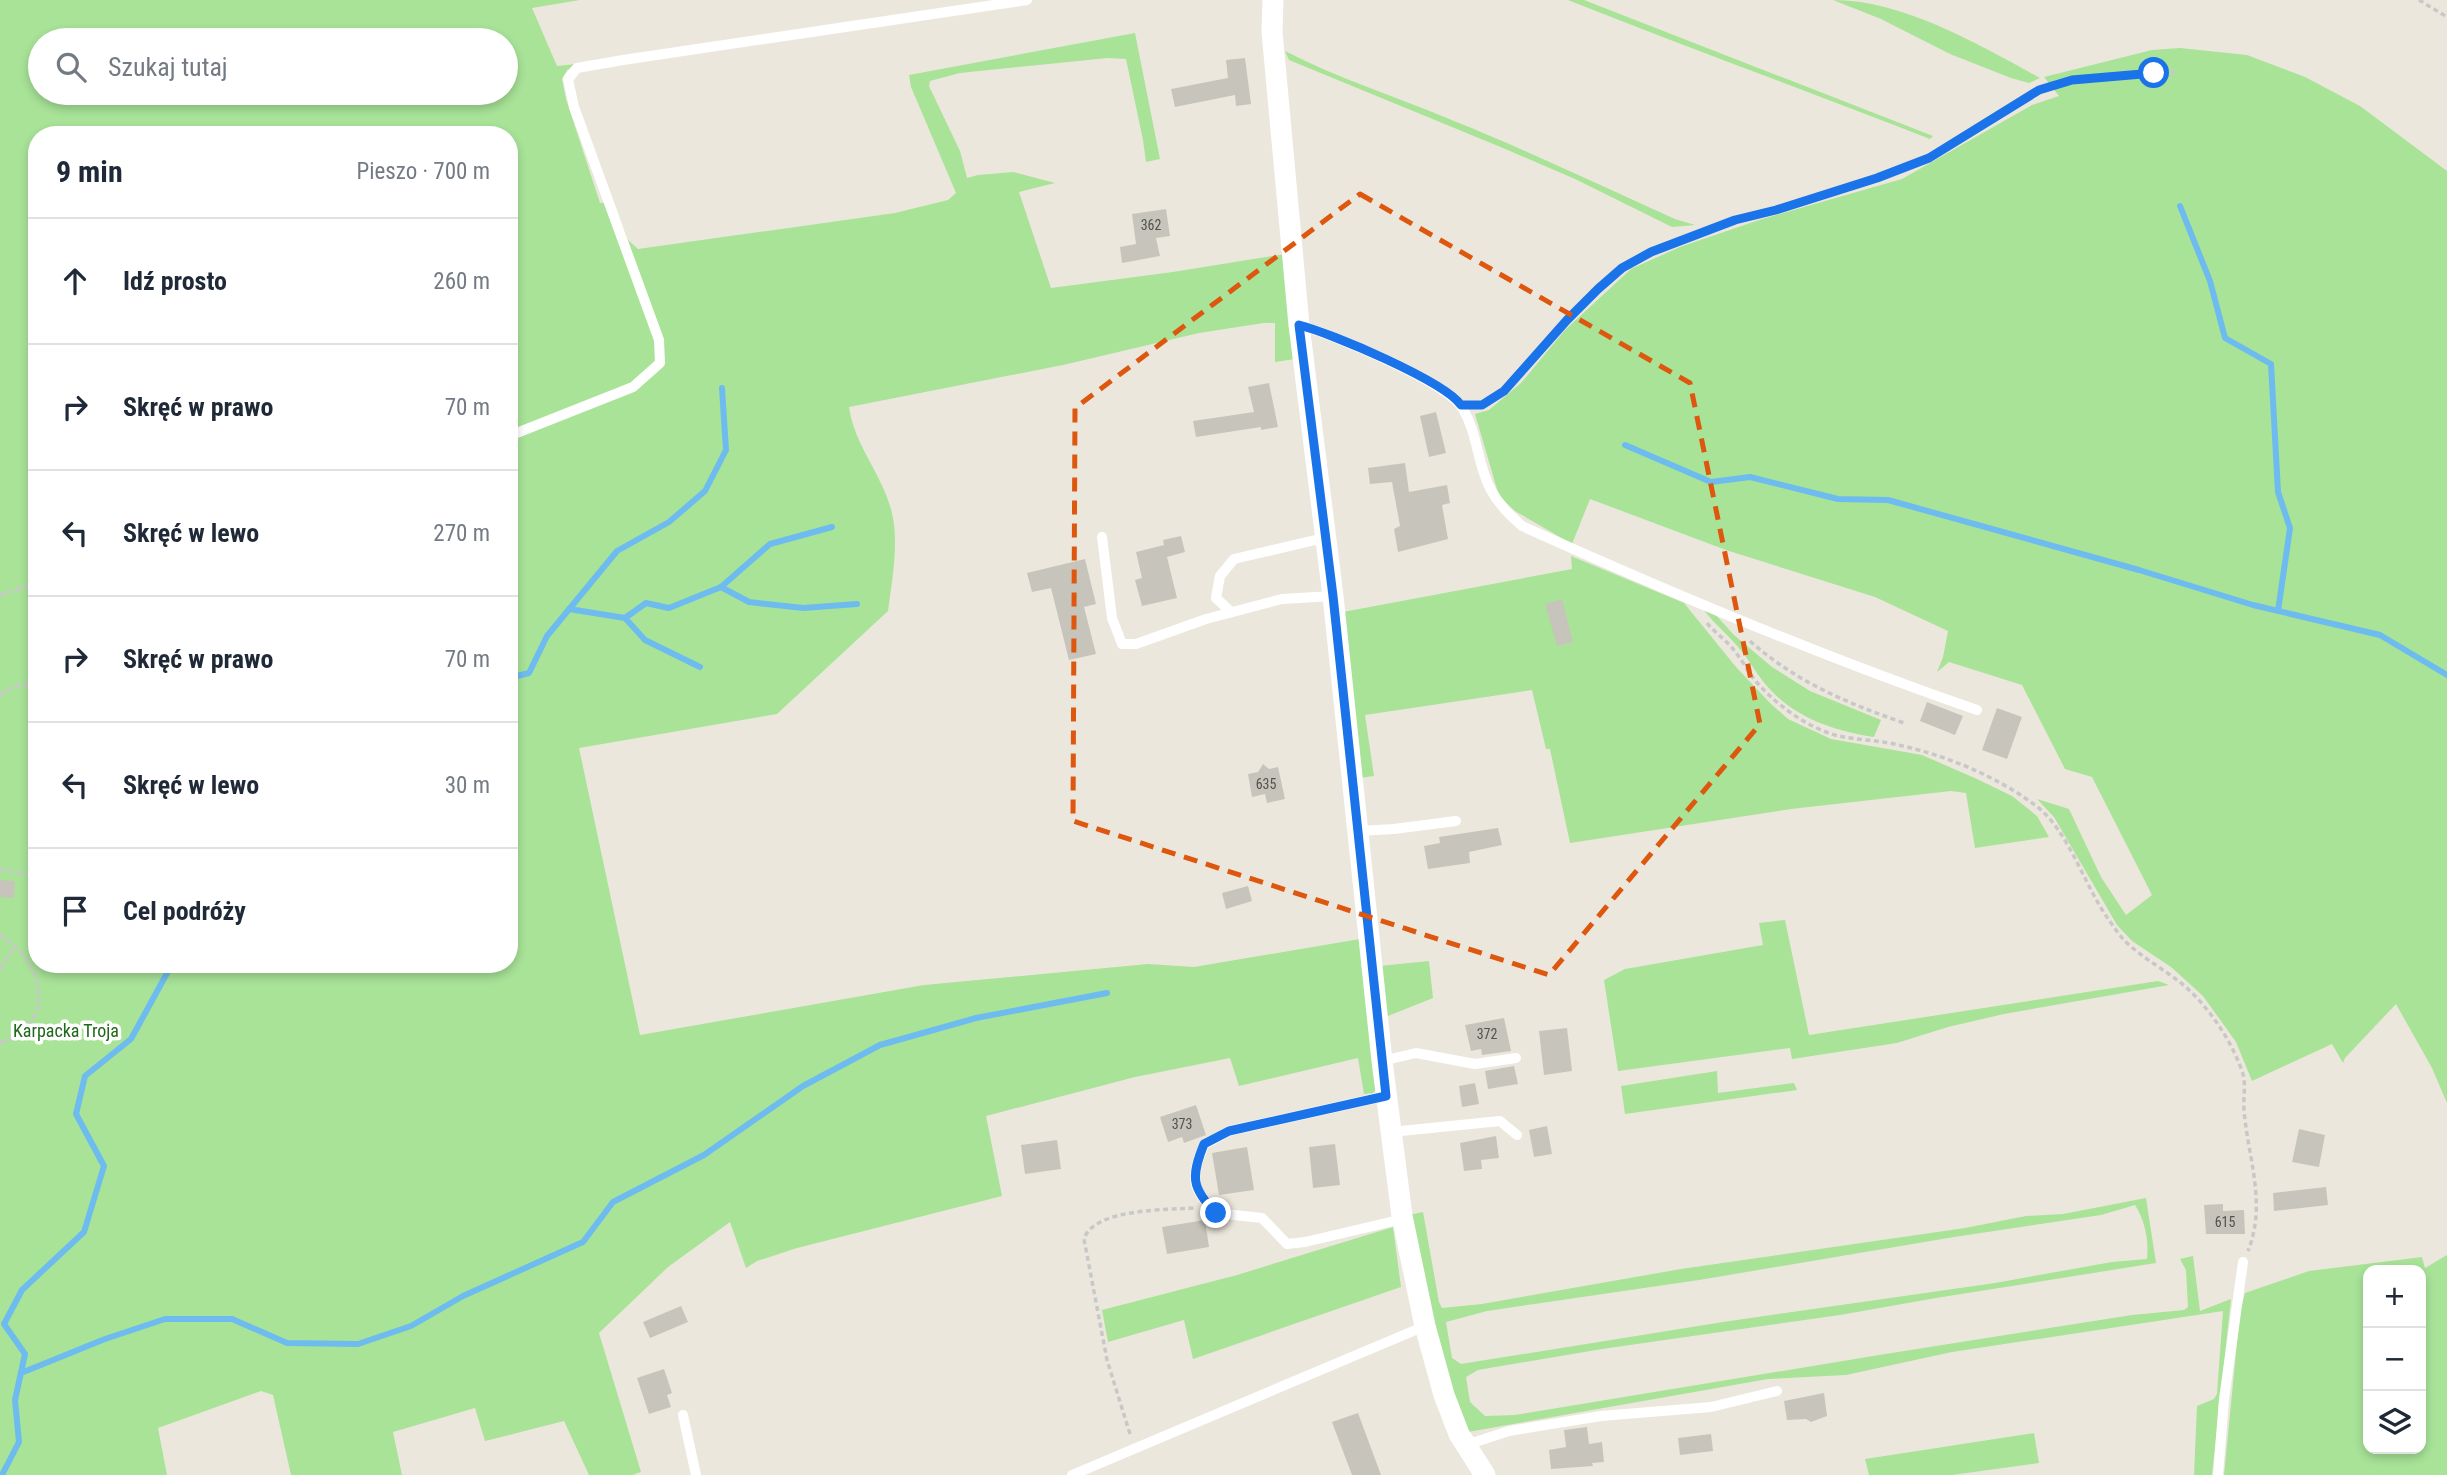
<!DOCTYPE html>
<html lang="pl">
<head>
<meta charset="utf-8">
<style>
  :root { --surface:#fff; --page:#f2f2f3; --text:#1f2937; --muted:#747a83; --line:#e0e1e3 }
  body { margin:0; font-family:"Roboto Condensed",sans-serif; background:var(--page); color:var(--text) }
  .controls { position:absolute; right:21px; bottom:21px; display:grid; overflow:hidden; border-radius:14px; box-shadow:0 4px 10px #0003 }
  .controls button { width:63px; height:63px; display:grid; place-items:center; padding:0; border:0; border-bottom:2px solid var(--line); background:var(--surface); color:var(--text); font:35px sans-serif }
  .stop { position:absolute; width:21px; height:21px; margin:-16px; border:5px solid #1a73e8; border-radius:50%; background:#fff }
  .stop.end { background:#1a73e8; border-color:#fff; box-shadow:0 2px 7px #0008 }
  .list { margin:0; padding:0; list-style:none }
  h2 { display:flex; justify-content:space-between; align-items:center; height:91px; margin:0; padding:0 28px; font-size:30px }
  h2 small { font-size:23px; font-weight:400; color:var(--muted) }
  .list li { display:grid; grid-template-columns:46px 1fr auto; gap:21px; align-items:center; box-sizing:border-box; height:126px; padding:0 28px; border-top:2px solid var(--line) }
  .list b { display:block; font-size:26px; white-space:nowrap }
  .list em { font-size:23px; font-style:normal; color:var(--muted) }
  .icon { flex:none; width:38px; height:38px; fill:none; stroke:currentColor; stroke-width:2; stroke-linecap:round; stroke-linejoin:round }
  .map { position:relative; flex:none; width:2447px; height:1475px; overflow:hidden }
  .search { position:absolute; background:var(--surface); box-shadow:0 4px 10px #0003; left:28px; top:28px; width:490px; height:77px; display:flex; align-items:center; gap:18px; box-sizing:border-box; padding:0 24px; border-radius:38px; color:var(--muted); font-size:26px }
  .panel { position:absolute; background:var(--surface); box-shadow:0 4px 10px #0003; left:28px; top:126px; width:490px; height:847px; border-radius:28px }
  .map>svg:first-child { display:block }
</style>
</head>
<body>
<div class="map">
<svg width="2447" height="1475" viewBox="0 0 2447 1475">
  <rect width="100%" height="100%" fill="#ece7dc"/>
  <g fill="#a8e398" fill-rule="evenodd">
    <path d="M 0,0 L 580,0 L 532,8 L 557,66 L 576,64 L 567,70 L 562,79 L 566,99 L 600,203 L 613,201 L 628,240 L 638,249 L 895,213 L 948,200 L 956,193 L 911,87 L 909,75 L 1135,33 L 1160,159 L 1146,162 L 1143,140 L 1126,59 L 1108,58 L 960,73 L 930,81 L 929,86 L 960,151 L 967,178 L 978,175 L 1013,172 L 1055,183 L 1019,192 L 1051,288 L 1173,272 L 1285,254 L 1295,359 L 1275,362 L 1275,323 L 1264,323 L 1199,333 L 1063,365 L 849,407 C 854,445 883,475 892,513 C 899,544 892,580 888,611 L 777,714 L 579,748 L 640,1035 L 924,985 L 1148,964 L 1194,967 L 1360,939 L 1377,1088 L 1373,1093 L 1364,1094 L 1358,1058 L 1239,1086 L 1230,1058 L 1135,1077 L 986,1116 L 1002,1196 L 797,1248 L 757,1261 L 746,1268 L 730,1222 L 668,1267 L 599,1333 L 641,1472 L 632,1475 L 589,1475 L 564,1421 L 485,1441 L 475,1408 L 393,1432 L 402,1475 L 291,1475 L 273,1395 L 261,1391 L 158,1428 L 167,1475 L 0,1475 ZM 40,40 L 506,40 L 506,93 L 40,93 ZM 37,135 L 509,135 L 509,964 L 37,964 Z"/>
    <path d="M 1568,0 L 1584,0 L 1933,136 L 1930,139 C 1810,92 1688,48 1568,0 Z"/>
    <path d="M 1833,0 C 1903,0 1980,45 2040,78 L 2029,83 L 2011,78 L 1950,54 L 1881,19 Z"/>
    <polygon points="2180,48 2247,55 2305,77 2360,106 2447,171 2447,1103 2432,1068 2396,1004 2345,1058 2343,1063 2332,1044 2252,1081 2236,1042 2203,996 2171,967 2132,941 2117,925 2054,817 2037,799 2069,809 2101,877 2126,915 2152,895 2092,777 2065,769 2022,685 1949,662 1937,672 1943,657 1948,631 1875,597 1726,550 1590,499 1572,544 1515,511 1499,496 1475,414 1489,410 1521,383 1565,330 1631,269 1680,247 1759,220 1902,179 2032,105 2059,96 2044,77 2152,50"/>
    <path d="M 1285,51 C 1339,79 1398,97 1454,121 C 1529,151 1601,186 1675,219 L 1695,225 L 1672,227 L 1575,179 L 1503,148 L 1289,60 Z"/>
    <polygon points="1571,556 1684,603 1736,667 1770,703 1788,719 1831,739 1922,755 1977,779 2012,796 2037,816 2049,837 1975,848 1966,793 1951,791 1791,809 1570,843 1550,749 1546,749 1532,690 1365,715 1374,776 1359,778 1343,612 1572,569"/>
    <path d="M 1703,609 L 1714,613 L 1734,635 L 1772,667 L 1810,691 L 1881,720 L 1874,737 C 1830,730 1790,716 1762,680 C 1755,671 1750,662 1743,653 C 1731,637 1715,625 1703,609 Z"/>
    <polygon points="1785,920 1809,1035 2158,981 2169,985 2004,1014 1948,1027 1897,1043 1792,1059 1790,1048 1618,1071 1604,980 1625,969 1763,945 1759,923"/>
    <polygon points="1429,961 1433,998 1383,1018 1379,966"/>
    <polygon points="1717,1071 1718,1093 1794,1083 1797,1090 1625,1114 1621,1086"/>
    <path d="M 2146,1198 L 2156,1263 L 1936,1298 L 1840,1315 L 1602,1349 L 1478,1370 L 1466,1377 L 1470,1402 L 1485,1416 L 1515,1415 L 1879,1355 L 2132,1315 L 2184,1310 L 2188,1307 L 2186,1270 L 2180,1259 L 2193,1256 L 2200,1311 L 2231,1299 L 2212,1475 L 2194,1475 L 2197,1406 L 2214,1399 L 2217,1394 L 2223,1311 L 1952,1352 L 1846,1375 L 1768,1379 L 1468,1432 L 1434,1347 L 1409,1215 L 1423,1212 L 1439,1302 L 1442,1308 L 1482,1304 L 1681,1269 L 1965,1228 L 2026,1216 L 2063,1214 ZM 2135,1205 C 2145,1221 2149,1240 2147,1259 L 2112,1262 L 1995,1283 L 1723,1322 L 1461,1364 L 1452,1358 L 1446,1322 L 1487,1311 L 1699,1280 L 1954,1237 L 2101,1215 Z"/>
    <polygon points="1393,1227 1401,1287 1193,1359 1184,1320 1108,1342 1102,1310 1237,1275"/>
    <path d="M 2447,1255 L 2447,1475 L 2224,1475 L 2240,1312 L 2245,1293 L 2309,1271 L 2422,1257 L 2425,1268 ZM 2368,1270 L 2421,1270 L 2421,1449 L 2368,1449 Z"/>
    <polygon points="2034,1433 2039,1463 1952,1475 1869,1475 1865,1459"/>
  </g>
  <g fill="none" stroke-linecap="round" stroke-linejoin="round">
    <g stroke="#6ebcef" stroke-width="6">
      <polyline points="2180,206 2210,281 2225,338 2271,364 2278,492 2290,528 2278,611"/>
      <polyline points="1625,445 1711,482 1750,477 1838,499 1888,500 2139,570 2253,605 2380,635 2447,675"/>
      <polyline points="721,587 749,602 803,608 857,604"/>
      <polyline points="569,609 625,618 646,603 669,608 721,587 770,544 832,527"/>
      <polyline points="625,618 645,640 700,667"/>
      <polyline points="509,678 529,673 547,636 617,551 669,522 705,491 726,450 722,388"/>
      <polyline points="21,1373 105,1339 165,1319 232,1319 287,1343 358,1344 411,1326 463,1296 583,1242 613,1202 704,1155 803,1086 880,1045 976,1018 1107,993"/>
      <polyline points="2,1475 19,1442 15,1400 25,1354 4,1324 22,1290 84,1232 104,1166 76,1114 85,1076 131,1039 172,964"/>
    </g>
  </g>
  <g fill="#c7c5bb">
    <polygon points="1245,58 1251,104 1236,106 1235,95 1175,107 1171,89 1228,78 1226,60"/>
    <polygon points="1166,209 1170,236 1156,238 1160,256 1122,263 1120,247 1136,244 1132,214"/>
    <polygon points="1269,383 1278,427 1261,430 1261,427 1196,437 1193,421 1254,412 1248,387"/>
    <polygon points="1436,412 1446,453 1429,457 1420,416"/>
    <polygon points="1405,463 1409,492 1447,485 1450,503 1442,505 1448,539 1398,552 1394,529 1400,526 1392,482 1370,484 1368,468"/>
    <polygon points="1181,536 1185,552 1167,557 1177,598 1142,606 1135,580 1142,578 1136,552 1164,545 1163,540"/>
    <polygon points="1085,559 1096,604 1084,607 1096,654 1069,660 1051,588 1032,592 1027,573"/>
    <polygon points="1562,599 1573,642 1557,646 1545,604"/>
    <polygon points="1927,702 1963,716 1955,735 1920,721"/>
    <polygon points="1997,708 2022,717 2007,759 1982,750"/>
    <polygon points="1263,764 1269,769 1278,767 1285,799 1267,803 1265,794 1252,797 1248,774 1258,772"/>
    <polygon points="1498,828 1502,845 1469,852 1470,863 1428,869 1424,846 1440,843 1439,837"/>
    <polygon points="0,880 15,881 14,898 0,897"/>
    <polygon points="1248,886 1252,901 1226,909 1222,893"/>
    <polygon points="1504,1018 1511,1051 1482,1055 1481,1049 1471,1051 1465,1025"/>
    <polygon points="1567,1028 1572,1071 1544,1075 1539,1031"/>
    <polygon points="1514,1066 1518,1084 1488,1089 1485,1071"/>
    <polygon points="1475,1083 1479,1104 1462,1107 1459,1086"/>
    <polygon points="1196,1105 1206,1135 1184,1143 1182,1137 1168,1142 1160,1117"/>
    <polygon points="1547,1126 1552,1154 1534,1157 1529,1130"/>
    <polygon points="2299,1129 2325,1135 2319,1167 2292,1162"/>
    <polygon points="1496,1136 1499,1158 1481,1160 1482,1169 1464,1171 1460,1143"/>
    <polygon points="1057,1140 1061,1169 1025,1174 1021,1145"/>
    <polygon points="1335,1144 1340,1185 1313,1188 1309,1147"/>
    <polygon points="1247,1147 1254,1190 1219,1195 1212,1153"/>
    <polygon points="2326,1187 2328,1205 2274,1211 2273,1193"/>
    <polygon points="2223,1204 2223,1211 2244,1210 2245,1234 2206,1234 2204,1205"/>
    <polygon points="1205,1220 1209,1247 1167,1254 1162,1227"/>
    <polygon points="681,1306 688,1322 650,1338 643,1322"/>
    <polygon points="664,1369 672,1393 667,1395 671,1407 649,1414 637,1378"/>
    <polygon points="1824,1393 1827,1416 1811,1422 1806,1419 1787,1420 1784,1401"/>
    <polygon points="1358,1413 1381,1475 1352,1475 1332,1422"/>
    <polygon points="1587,1427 1589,1444 1602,1442 1604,1462 1592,1463 1593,1466 1551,1469 1549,1450 1566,1447 1564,1430"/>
    <polygon points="1711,1434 1713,1451 1680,1455 1678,1438"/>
  </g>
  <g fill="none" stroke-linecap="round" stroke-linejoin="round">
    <g stroke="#c8c8c8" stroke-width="3.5" stroke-dasharray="5 3.5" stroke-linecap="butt">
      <polyline points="2419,0 2447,17"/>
      <polyline points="1477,405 1482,405 1504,391 1567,320 1598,289 1622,268 1651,252 1735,220 1776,210 1877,178 1929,158 2039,90 2072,80 2179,72"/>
      <polyline points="0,595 37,583"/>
      <path d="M 1707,623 C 1715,633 1725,639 1733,649 C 1741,658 1747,670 1754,679 C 1773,702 1800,722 1826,732 C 1846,740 1868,739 1889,743 C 1940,753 1993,774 2035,805 C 2069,830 2084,886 2109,920 C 2114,927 2119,935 2125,941 C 2146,962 2175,974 2196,997 C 2215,1017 2231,1042 2241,1068 C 2247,1082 2243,1095 2244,1110 C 2248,1159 2267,1203 2248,1251"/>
      <path d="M 1750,641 C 1796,682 1847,703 1904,723"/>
      <polyline points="0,695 11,688 37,682"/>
      <polyline points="0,869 37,877"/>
      <path d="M 0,935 C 9,942 18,948 25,957 C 48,988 43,1034 0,1042"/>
      <polyline points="0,969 15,946"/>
      <path d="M 1130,1434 L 1107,1360 L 1084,1239 C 1094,1208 1167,1210 1194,1208"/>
    </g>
    <g stroke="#fff" stroke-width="10">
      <path d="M 1299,325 C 1332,334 1447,382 1463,409 C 1478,434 1477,465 1491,490 C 1499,505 1510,515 1522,526 C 1671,593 1822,657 1977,710"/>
      <polyline points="509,436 633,387 660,363 659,340 574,107 568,79 577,68 623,60 1027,0"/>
      <polyline points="1102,537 1112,618 1122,644 1136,644 1206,619 1282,599 1333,596"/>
      <polyline points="1231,612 1216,598 1220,576 1234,559 1324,538"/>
      <polyline points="1357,831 1394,829 1456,821"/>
      <polyline points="1382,1061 1416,1053 1475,1064 1516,1058"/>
      <path d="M 1386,1096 L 1229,1131 L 1204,1145 C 1191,1176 1190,1188 1216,1213 L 1262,1218 L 1287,1244 L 1305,1242 L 1403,1219"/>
      <polyline points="1391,1132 1500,1121 1517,1135"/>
      <polyline points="683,1415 696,1475"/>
      <polyline points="1466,1445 1509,1431 1601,1416 1711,1407 1777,1391"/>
      <polyline points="1072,1475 1425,1326"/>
      <polyline points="2218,1475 2224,1399 2243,1262"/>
    </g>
    <polyline stroke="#fff" stroke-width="21" points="1273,0 1272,32 1299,325 1333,596 1382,1061 1402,1216 1425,1326 1444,1395 1459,1434 1485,1475"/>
  </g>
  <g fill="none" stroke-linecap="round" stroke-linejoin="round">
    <path stroke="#1a73e8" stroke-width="9" d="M 1216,1213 C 1191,1188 1191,1176 1204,1144 L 1229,1131 L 1386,1096 L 1333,596 L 1299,325 C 1331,333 1444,381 1461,405 L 1482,405 L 1504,391 L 1567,320 L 1598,289 L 1622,268 L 1651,252 L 1735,220 L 1776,210 L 1877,178 L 1929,158 L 2039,90 L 2072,80 L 2154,73"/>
  </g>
  <path fill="none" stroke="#de570e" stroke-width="5" stroke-dasharray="14 9" stroke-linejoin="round" d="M 1360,194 L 1690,383 L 1760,724 L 1549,975 L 1073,821 L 1075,408 Z"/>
  <g text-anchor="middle" stroke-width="7" stroke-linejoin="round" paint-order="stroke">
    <g font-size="14" fill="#51514e">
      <text x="1151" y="230">362</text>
      <text x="1266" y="789">635</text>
      <text x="1487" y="1039">372</text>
      <text x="1182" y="1129">373</text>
      <text x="2225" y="1227">615</text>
    </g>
    <g font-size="18" fill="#20681a" stroke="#fff">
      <text x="66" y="1037">Karpacka Troja</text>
    </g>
  </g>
</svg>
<div class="controls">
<button>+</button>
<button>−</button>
<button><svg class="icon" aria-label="layers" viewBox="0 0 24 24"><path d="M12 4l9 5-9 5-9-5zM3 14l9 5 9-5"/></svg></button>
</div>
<div class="stop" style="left:2154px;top:73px"></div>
<div class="stop end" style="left:1216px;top:1213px"></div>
<div class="search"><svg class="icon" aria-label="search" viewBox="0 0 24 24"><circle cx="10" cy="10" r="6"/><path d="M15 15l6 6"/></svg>Szukaj tutaj</div>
<section class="panel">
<h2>9 min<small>Pieszo · 700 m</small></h2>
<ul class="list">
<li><svg class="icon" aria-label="ahead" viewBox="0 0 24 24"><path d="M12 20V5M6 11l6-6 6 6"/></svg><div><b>Idź prosto</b></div><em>260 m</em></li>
<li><svg class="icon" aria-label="right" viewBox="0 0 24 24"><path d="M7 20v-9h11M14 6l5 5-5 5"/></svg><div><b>Skręć w prawo</b></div><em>70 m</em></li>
<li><svg class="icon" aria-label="left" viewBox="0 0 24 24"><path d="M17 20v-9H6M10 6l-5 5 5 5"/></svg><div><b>Skręć w lewo</b></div><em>270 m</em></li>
<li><svg class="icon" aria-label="right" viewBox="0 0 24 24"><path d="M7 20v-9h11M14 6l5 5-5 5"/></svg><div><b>Skręć w prawo</b></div><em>70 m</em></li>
<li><svg class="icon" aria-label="left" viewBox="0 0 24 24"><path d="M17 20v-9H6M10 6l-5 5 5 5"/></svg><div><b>Skręć w lewo</b></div><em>30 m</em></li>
<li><svg class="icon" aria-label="arrive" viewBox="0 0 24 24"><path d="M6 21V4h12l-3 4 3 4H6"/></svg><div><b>Cel podróży</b></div></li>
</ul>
</section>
</div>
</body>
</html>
